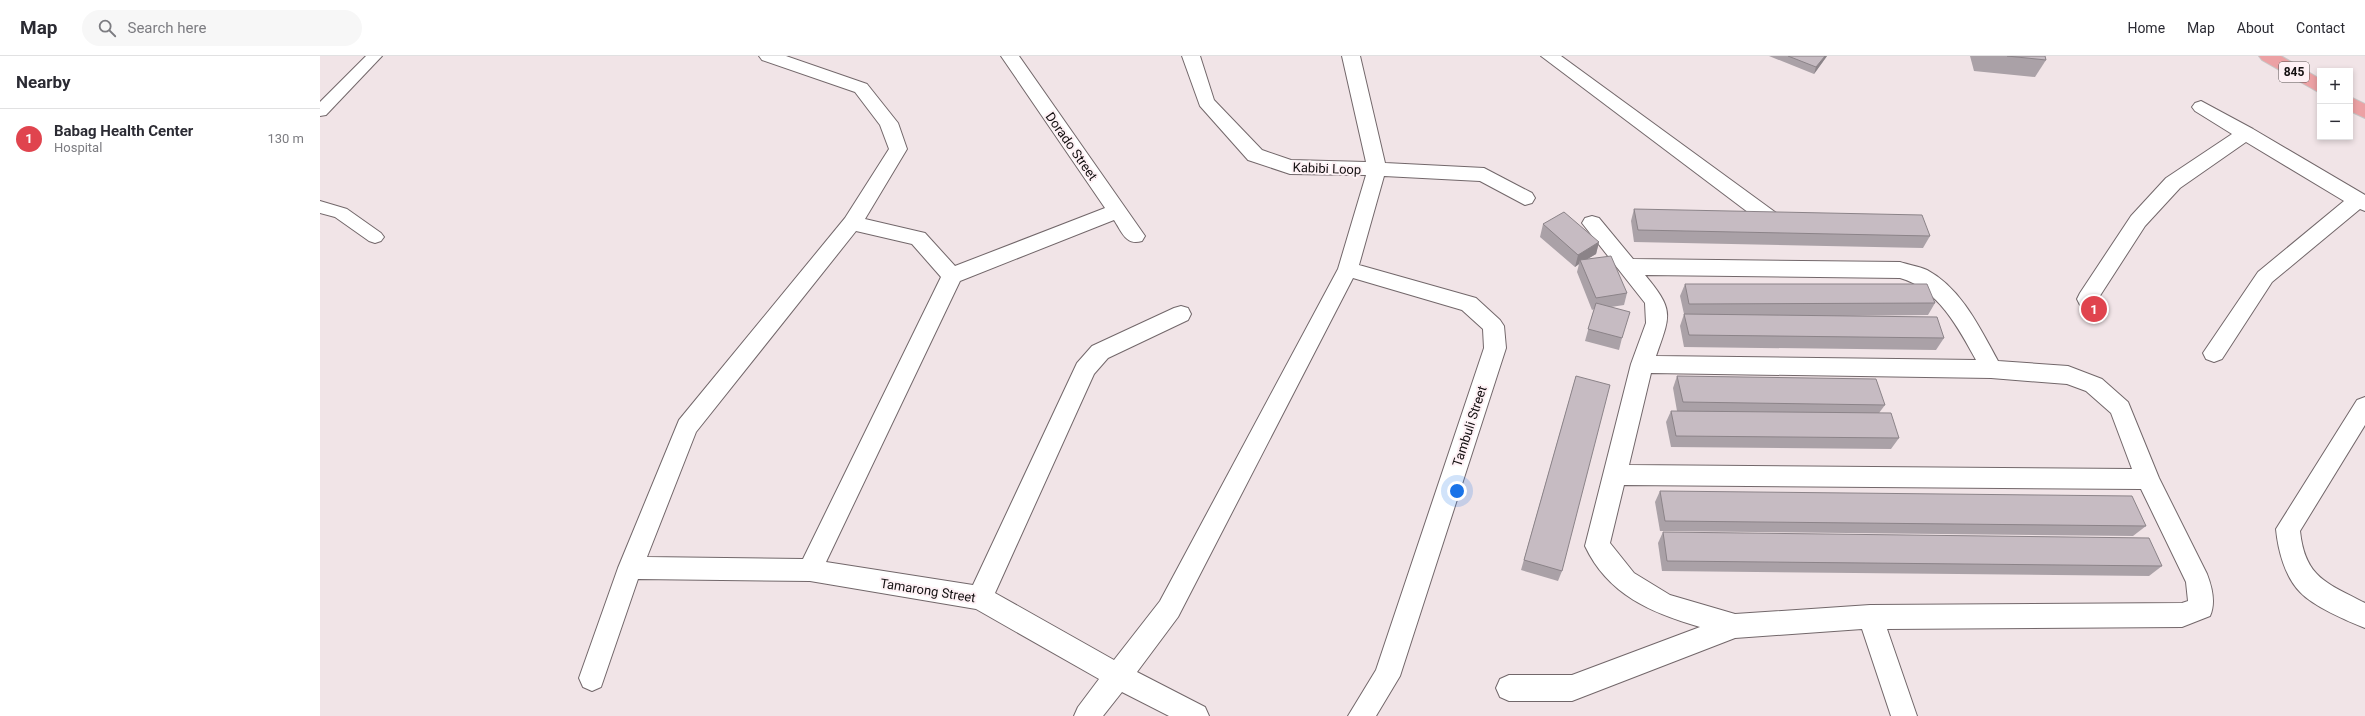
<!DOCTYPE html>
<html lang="en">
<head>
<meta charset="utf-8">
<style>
  :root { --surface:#fff; --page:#f7f7f7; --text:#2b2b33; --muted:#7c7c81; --line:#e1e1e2; --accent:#267be6 }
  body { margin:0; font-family:Roboto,sans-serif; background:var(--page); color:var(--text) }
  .controls { position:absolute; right:12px; top:12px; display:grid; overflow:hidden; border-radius:0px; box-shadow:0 2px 6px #0003 }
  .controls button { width:36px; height:36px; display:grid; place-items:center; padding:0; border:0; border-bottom:1px solid var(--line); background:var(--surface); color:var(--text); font:20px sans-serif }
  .you { position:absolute; left:1137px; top:435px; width:14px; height:14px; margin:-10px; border:3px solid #fff; border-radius:50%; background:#1a73e8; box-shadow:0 0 0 6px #1a73e833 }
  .badge { display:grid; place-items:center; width:26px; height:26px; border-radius:50%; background:var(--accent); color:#fff; font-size:13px; font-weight:700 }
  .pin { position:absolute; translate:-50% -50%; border:2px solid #fff; box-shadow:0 1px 4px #0006 }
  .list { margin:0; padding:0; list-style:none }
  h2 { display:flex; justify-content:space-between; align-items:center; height:52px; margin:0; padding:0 16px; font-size:17px }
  h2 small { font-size:13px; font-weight:400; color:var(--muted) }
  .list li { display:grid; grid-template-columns:26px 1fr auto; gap:12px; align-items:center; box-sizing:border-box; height:60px; padding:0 16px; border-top:1px solid var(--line) }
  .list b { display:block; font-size:15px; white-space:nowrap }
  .list p { margin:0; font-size:13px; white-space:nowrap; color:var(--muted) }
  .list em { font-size:13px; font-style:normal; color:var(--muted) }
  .icon { flex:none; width:22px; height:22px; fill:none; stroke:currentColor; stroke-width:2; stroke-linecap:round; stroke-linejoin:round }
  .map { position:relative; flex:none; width:2045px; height:660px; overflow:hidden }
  header { display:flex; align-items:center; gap:24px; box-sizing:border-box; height:56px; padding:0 20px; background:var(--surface); border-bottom:1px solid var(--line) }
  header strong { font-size:19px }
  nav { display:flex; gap:22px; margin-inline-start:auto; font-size:14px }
  .search { width:280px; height:36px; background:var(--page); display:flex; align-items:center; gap:10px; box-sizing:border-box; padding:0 14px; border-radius:22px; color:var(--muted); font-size:15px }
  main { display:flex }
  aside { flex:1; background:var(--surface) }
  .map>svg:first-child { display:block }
</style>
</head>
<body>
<header>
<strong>Map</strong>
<div class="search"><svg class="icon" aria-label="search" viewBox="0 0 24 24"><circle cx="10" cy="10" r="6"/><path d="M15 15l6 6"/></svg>Search here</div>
<nav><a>Home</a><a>Map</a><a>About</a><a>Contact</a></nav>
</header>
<main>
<aside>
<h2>Nearby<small></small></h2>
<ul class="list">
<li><span class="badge" style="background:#e0444e">1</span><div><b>Babag Health Center</b><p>Hospital</p></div><em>130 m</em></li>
</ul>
</aside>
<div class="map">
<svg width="2045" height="660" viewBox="0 0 2045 660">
  <rect width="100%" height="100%" fill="#f1e4e7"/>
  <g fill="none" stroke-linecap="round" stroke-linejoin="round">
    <defs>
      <g id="lane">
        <polygon points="46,0 62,0 6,59 0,60 0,46"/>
        <polygon points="0,145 27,153 61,177 64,181 61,185 55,187 49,185 15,161 0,157"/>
      </g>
      <g id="street">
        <path d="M 439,0 L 466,0 L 547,28 L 578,67 L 587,93 L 545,163 L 605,177 L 635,210 L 785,152 L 681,0 L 699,0 L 825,180 L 822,185 C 806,190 802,176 794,164 L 640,225 L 506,506 L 653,529 L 757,307 L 772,290 L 854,252 L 861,250 L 868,252 L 871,258 L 868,264 L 788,302 L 774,318 L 675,537 L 794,604 L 840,545 L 1018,213 L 1046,119 L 970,118 L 928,104 L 880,50 L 862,0 L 880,0 L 894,44 L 942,94 L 971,104 L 1046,106 L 1022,0 L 1040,0 L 1065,107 L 1164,112 L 1212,137 L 1215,142 L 1212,147 L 1205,149 L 1160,125 L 1064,120 L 1039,209 L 1156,242 L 1180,264 L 1184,270 L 1186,292 L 1080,620 L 1056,660 L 1028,660 L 1056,614 L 1164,292 L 1163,273 L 1142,254 L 1033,222 L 858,561 L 817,616 L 885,651 L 889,660 L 849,660 L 802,636 L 783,660 L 754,660 L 758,651 L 779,623 L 656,553 L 490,525 L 318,523 L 281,631 L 272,635 L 263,631 L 259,622 L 298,512 L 359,364 L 525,162 L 569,93 L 560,69 L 535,36 L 442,4 ZM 536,175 L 592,188 L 621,221 L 483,503 L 327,501 L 376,376 Z"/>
        <polygon points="1221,0 1241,0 1459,159 1462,164 1459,169 1452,171 1445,169"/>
        <polygon points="1881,45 1933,73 2045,139 2045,155 2040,153 1952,226 1902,303 1894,306 1886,303 1883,297 1938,216 2024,145 1926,86 1860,132 1825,170 1774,249 1767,251 1760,249 1757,243 1760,237 1811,160 1846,122 1912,78 1875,55 1872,51 1875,47"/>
        <path d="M 1272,160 L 1279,162 L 1313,203 L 1580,206 C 1589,209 1598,210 1607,214 C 1641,232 1660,272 1678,305 L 1748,310 L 1782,323 L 1808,346 L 1839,422 L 1887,518 C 1892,531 1896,547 1890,560 L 1862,571 L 1567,573 L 1597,660 L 1571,660 L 1542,573 L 1415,582 L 1252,645 L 1189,645 L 1180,641 L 1176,632 L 1180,623 L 1189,619 L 1252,619 L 1380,571 C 1332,557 1288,539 1265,490 L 1311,308 L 1326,267 L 1325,247 L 1262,167 L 1265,162 ZM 1325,219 L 1580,222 C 1618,233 1638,271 1656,304 L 1336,300 C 1351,258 1354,254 1325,219 ZM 1331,317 L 1671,322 L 1747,328 L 1766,335 L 1791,357 L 1812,413 L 1309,409 ZM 1304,429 L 1821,433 L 1866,526 L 1868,545 L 1862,547 L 1550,549 L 1415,558 L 1350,539 L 1314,517 L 1290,487 Z"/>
        <path d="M 2045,341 L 2045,369 L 1980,475 C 1985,522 2007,527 2045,547 L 2045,572 C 2027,565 1993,550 1980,536 C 1965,521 1958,494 1956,473 L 2037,344 Z"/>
      </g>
      <g id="primary">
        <polygon points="1939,0 1961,0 2000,23 2000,37 1942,4"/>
        <polygon points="2030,41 2045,48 2045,62 2030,55"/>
      </g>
    </defs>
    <use href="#lane" stroke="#72676a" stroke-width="2"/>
    <use href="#street" stroke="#72676a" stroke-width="2"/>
    <use href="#primary" stroke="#c7c6c6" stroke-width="2"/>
    <use href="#lane" fill="#fff" fill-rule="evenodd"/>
    <use href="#street" fill="#fff" fill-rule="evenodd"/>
    <use href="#primary" fill="#eca1a4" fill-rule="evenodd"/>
  </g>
  <g fill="#aaa1a7">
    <polygon points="1449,0 1507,0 1494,18"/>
    <polygon points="1650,0 1725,0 1726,4 1715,21 1654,15"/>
    <polygon points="1314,153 1610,180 1603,192 1314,186 1311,165"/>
    <polygon points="1223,168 1279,186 1276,198 1267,203 1307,237 1304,249 1291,251 1302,282 1299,294 1265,285 1274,253 1272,254 1257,216 1259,208 1255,211 1220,181"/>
    <polygon points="1365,228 1615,247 1608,259 1520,260 1624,282 1616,294 1364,291 1360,270 1364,258 1360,240"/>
    <polygon points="1256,320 1242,515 1238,525 1201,514"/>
    <polygon points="1357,320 1565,349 1559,357 1579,382 1571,393 1351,391 1346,366 1351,355 1357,355 1353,332"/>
    <polygon points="1340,435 1826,470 1813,480 1340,475 1335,446"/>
    <polygon points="1343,476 1842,510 1829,520 1342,515 1338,487"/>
  </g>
  <g fill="#8b8388">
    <polygon points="1505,0 1507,0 1494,18 1496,11"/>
    <polygon points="1279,186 1276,198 1261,207 1260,204 1259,208 1255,211 1258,199"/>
  </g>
  <g fill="#c6bbc2" stroke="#8b8388">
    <polygon points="1468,0 1505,0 1496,11"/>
    <polygon points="1687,0 1725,0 1726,4"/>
    <polygon points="1314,153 1602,159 1610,180 1318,174"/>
    <polygon points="1244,156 1279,186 1258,199 1223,168"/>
    <polygon points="1291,200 1307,237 1276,242 1260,204"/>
    <polygon points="1365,228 1607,228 1615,247 1369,248"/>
    <polygon points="1276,247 1310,256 1302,282 1268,273"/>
    <polygon points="1364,258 1617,261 1624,282 1369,279"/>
    <polygon points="1256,320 1290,329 1242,515 1204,504"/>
    <polygon points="1357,320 1556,323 1565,349 1363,346"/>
    <polygon points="1351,355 1571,357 1579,382 1356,380"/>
    <polygon points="1340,435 1812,440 1826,470 1345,465"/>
    <polygon points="1343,476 1829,482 1842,510 1347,505"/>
  </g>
  <g text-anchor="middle" stroke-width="4" stroke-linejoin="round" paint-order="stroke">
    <rect fill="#fef1f5" stroke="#5a5455" stroke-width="1" x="1959" y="6" width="30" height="20" rx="3"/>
    <g font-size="12" font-weight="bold" fill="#141011">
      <text x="1974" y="20">845</text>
    </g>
    <g font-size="13" fill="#141011" stroke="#fef1f5">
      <text transform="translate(752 90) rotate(55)" y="5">Dorado Street</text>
      <text transform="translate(1007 112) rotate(2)" y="5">Kabibi Loop</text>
      <text transform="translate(1149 370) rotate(-72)" y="5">Tambuli Street</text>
      <text transform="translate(608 534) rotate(9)" y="5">Tamarong Street</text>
    </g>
  </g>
</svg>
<div class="controls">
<button>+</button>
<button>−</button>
</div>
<div class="you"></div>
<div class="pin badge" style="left:1774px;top:253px;background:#e0444e">1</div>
</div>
</main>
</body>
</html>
